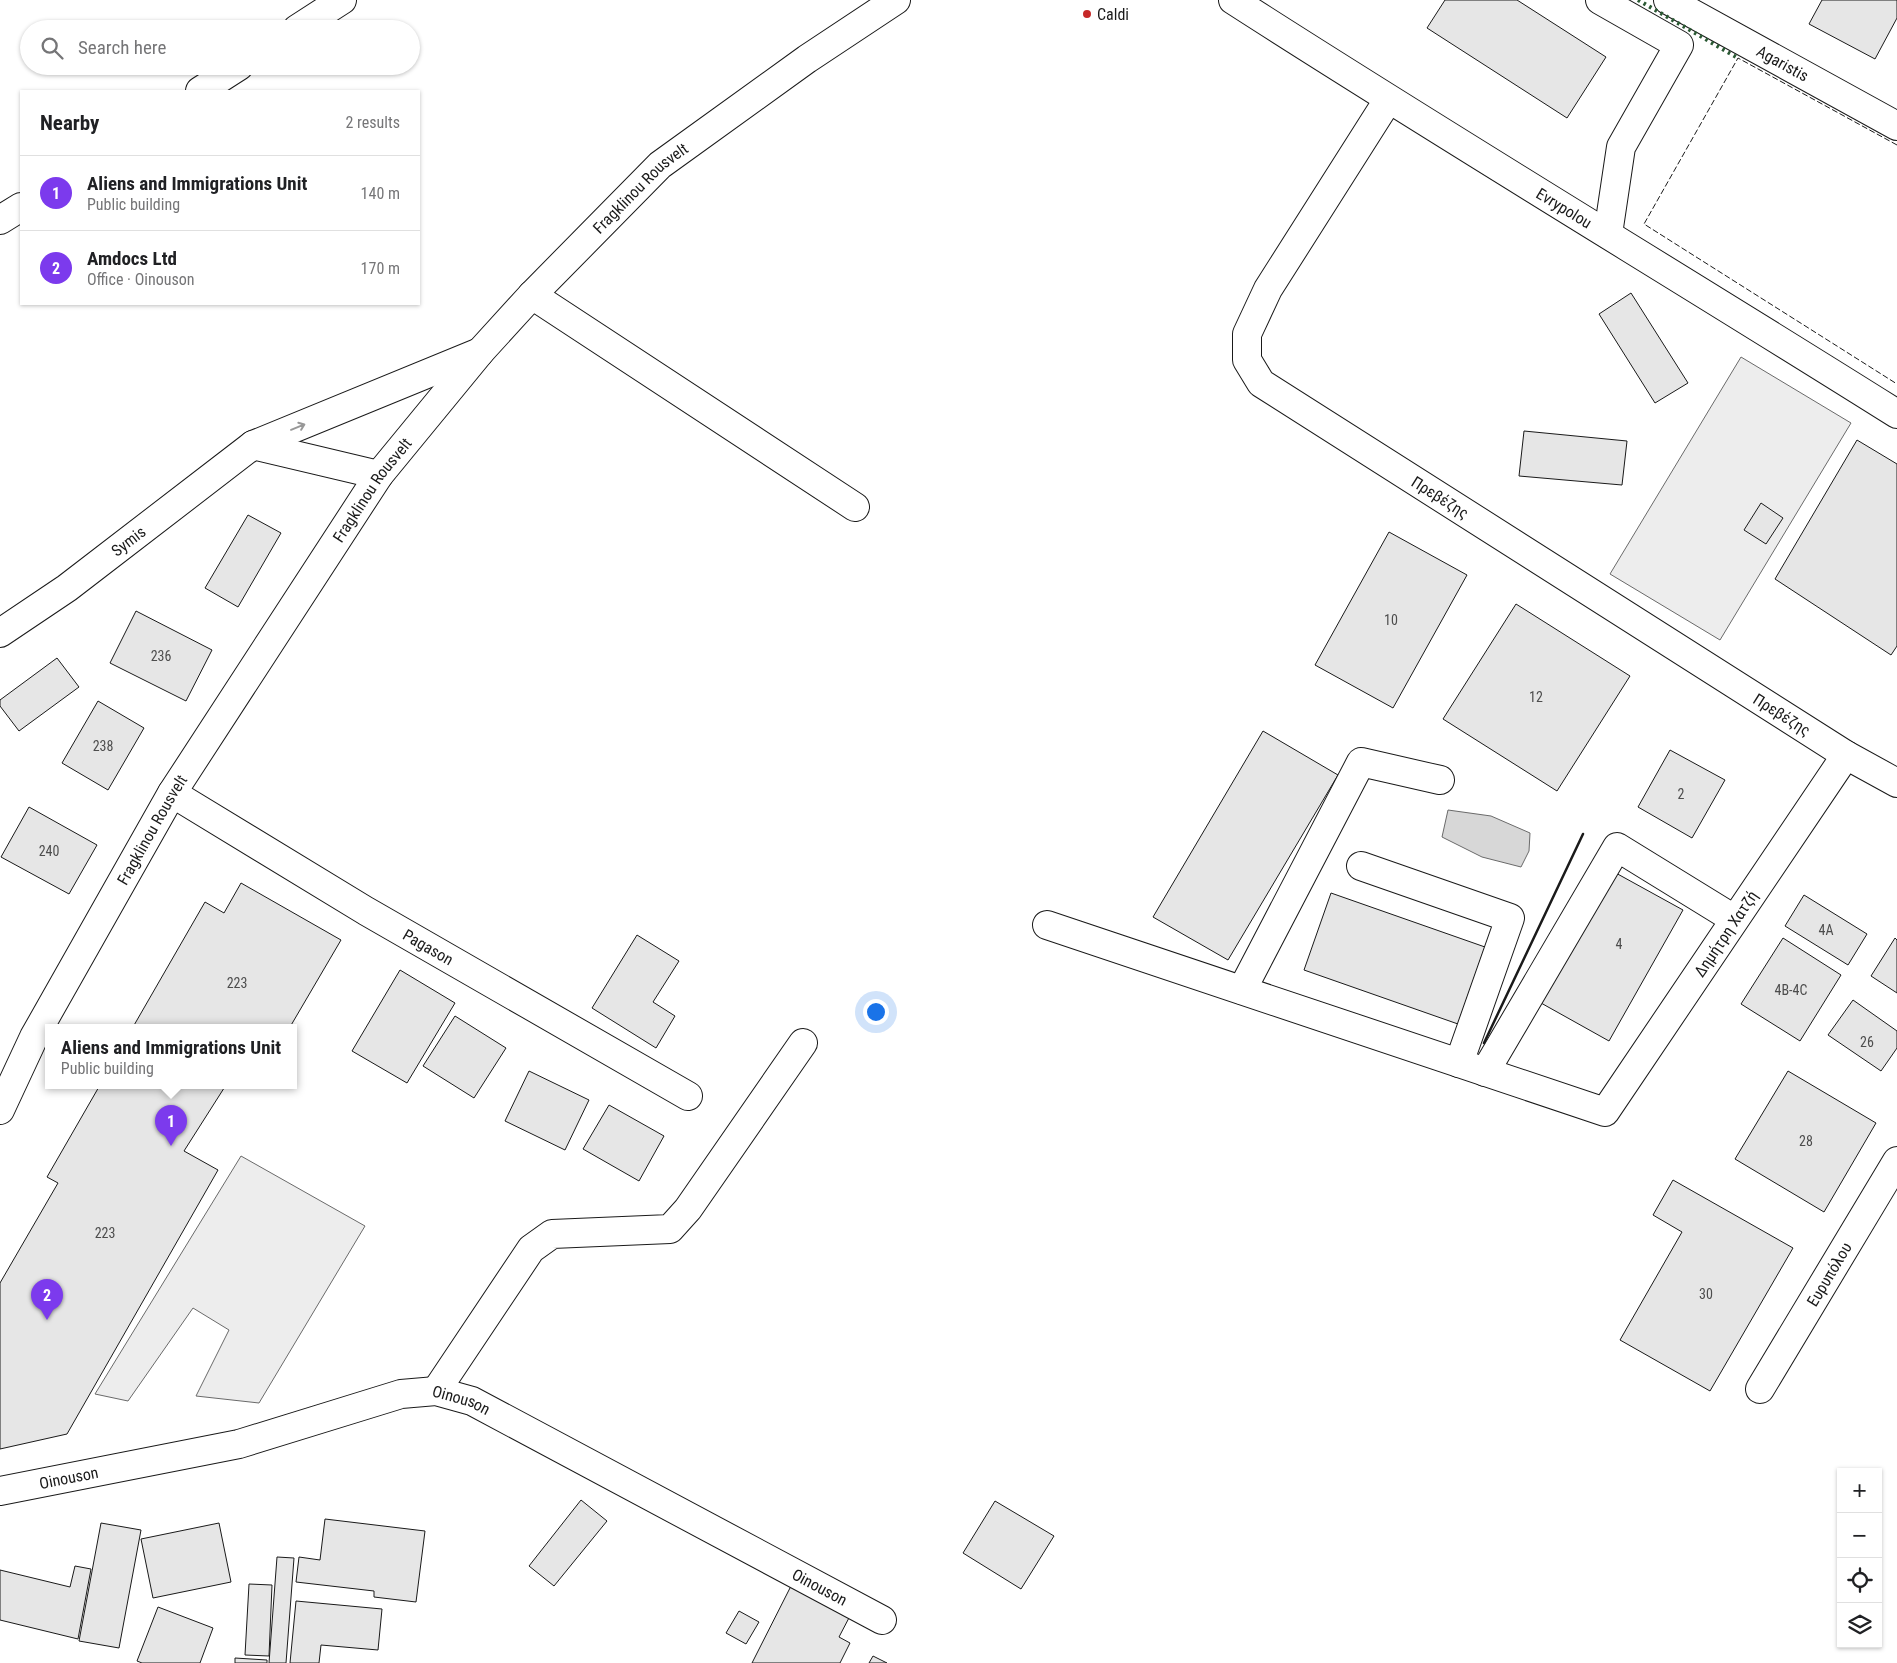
<!DOCTYPE html>
<html lang="en">
<head>
<meta charset="utf-8">
<style>
  :root { --surface:#fff; --page:#f2f2f2; --text:#202124; --muted:#757577; --line:#e0e0e0; --accent:#7c3aed }
  body { margin:0; font-family:"Roboto Condensed",sans-serif; background:var(--page); color:var(--text) }
  .controls { position:absolute; right:15px; bottom:15px; display:grid; overflow:hidden; border-radius:0px; box-shadow:0 1px 4px #0004 }
  .controls button { width:45px; height:45px; display:grid; place-items:center; padding:0; border:0; border-bottom:1px solid var(--line); background:var(--surface); color:var(--text); font:25px sans-serif }
  .you { position:absolute; left:875px; top:1011px; width:18px; height:18px; margin:-12px; border:4px solid #fff; border-radius:50%; background:#1a73e8; box-shadow:0 0 0 8px #1a73e833 }
  .badge { display:grid; place-items:center; width:32px; height:32px; border-radius:50%; background:var(--accent); color:#fff; font-size:16px; font-weight:700 }
  .pin { position:absolute; translate:-50% -41px; filter:drop-shadow(0 1px 2px #0008) }
  .pin::after { content:''; position:absolute; top:26px; width:18px; height:15px; background:inherit; clip-path:polygon(0 0,100% 0,50% 100%) }
  .popup { position:absolute; left:45px; top:1024px; width:252px; height:65px; box-sizing:border-box; display:grid; place-content:center; border-radius:0px; background:var(--surface); filter:drop-shadow(0 1px 4px #0005); font-size:16px; white-space:nowrap; color:var(--muted) }
  .popup b { font-size:19px; color:var(--text) }
  .popup::after { content:''; position:absolute; left:50%; top:100%; margin-left:-10px; border:10px solid transparent; border-top-color:var(--surface) }
  .list { margin:0; padding:0; list-style:none }
  h2 { display:flex; justify-content:space-between; align-items:center; height:65px; margin:0; padding:0 20px; font-size:21px }
  h2 small { font-size:16px; font-weight:400; color:var(--muted) }
  .list li { display:grid; grid-template-columns:32px 1fr auto; gap:15px; align-items:center; box-sizing:border-box; height:75px; padding:0 20px; border-top:1px solid var(--line) }
  .list b { display:block; font-size:19px; white-space:nowrap }
  .list p { margin:0; font-size:16px; white-space:nowrap; color:var(--muted) }
  .list em { font-size:16px; font-style:normal; color:var(--muted) }
  .icon { flex:none; width:28px; height:28px; fill:none; stroke:currentColor; stroke-width:2; stroke-linecap:round; stroke-linejoin:round }
  .map { position:relative; flex:none; width:1897px; height:1663px; overflow:hidden }
  .search { position:absolute; background:var(--surface); box-shadow:0 1px 4px #0004; left:20px; top:20px; width:400px; height:55px; display:flex; align-items:center; gap:12px; box-sizing:border-box; padding:0 18px; border-radius:28px; color:var(--muted); font-size:19px }
  .panel { position:absolute; background:var(--surface); box-shadow:0 1px 4px #0004; left:20px; top:90px; width:400px; height:215px; border-radius:0px }
  .map>svg:first-child { display:block }
</style>
</head>
<body>
<div class="map">
<svg width="1897" height="1663" viewBox="0 0 1897 1663">
  <rect width="100%" height="100%" fill="#fff"/>
  <g fill="#ededed" stroke="#6a6a6a">
    <polygon points="1741,357 1851,423 1720,640 1610,574"/>
    <polygon points="241,1156 365,1226 259,1403 196,1396 229,1330 193,1308 128,1401 95,1394"/>
  </g>
  <polygon fill="#d7d7d7" stroke="#6a6a6a" points="1448,810 1491,816 1530,833 1529,851 1521,867 1482,857 1442,837"/>
  <g fill="#e6e6e6" stroke="#1a1a1a">
    <polygon points="1445,0 1517,0 1606,57 1567,118 1427,28"/>
    <polygon points="1822,0 1897,0 1897,18 1875,59 1809,24"/>
    <polygon points="1631,293 1688,383 1655,403 1599,314"/>
    <polygon points="1524,431 1627,441 1622,485 1519,476"/>
    <polygon points="1857,440 1897,464 1897,646 1891,655 1775,579"/>
    <polygon points="1761,503 1783,518 1766,544 1744,530"/>
    <polygon points="248,515 281,533 238,607 205,588"/>
    <polygon points="1389,532 1467,575 1393,708 1315,665"/>
    <polygon points="1516,604 1630,676 1557,791 1443,719"/>
    <polygon points="136,611 212,650 186,701 110,663"/>
    <polygon points="57,658 79,687 19,731 0,706 0,700"/>
    <polygon points="98,701 144,728 108,790 62,763"/>
    <polygon points="1263,731 1338,775 1228,960 1153,917"/>
    <polygon points="1670,750 1725,780 1692,838 1638,807"/>
    <polygon points="29,807 97,845 69,894 1,857"/>
    <polygon points="1614,872 1683,910 1609,1041 1541,1003"/>
    <polygon points="241,883 341,940 290,1027 263,1026 262,1027 133,1027 205,902 224,913"/>
    <polygon points="1331,893 1485,947 1458,1024 1304,970"/>
    <polygon points="1804,895 1867,934 1848,965 1785,926"/>
    <polygon points="637,935 679,961 653,1002 675,1016 656,1048 592,1008"/>
    <polygon points="1783,938 1841,975 1800,1041 1741,1004"/>
    <polygon points="1895,938 1897,940 1897,993 1871,976"/>
    <polygon points="400,970 455,1003 407,1083 352,1051"/>
    <polygon points="1853,1000 1897,1031 1897,1048 1881,1071 1828,1035"/>
    <polygon points="455,1016 506,1048 474,1098 423,1066"/>
    <polygon points="529,1071 589,1100 565,1150 505,1121"/>
    <polygon points="1788,1071 1876,1123 1824,1212 1735,1159"/>
    <polygon points="100,1085 226,1085 184,1151 218,1170 67,1434 0,1449 0,1283 58,1183 47,1177"/>
    <polygon points="609,1105 664,1136 639,1181 583,1149"/>
    <polygon points="1673,1180 1793,1248 1710,1391 1620,1340 1682,1232 1653,1215"/>
    <polygon points="581,1500 607,1521 554,1586 529,1566"/>
    <polygon points="995,1501 1054,1536 1021,1589 963,1553"/>
    <polygon points="325,1519 425,1531 416,1602 374,1597 374,1591 296,1582 299,1557 320,1560"/>
    <polygon points="101,1523 141,1530 119,1648 79,1641"/>
    <polygon points="219,1523 231,1582 153,1598 141,1539"/>
    <polygon points="277,1557 294,1558 286,1663 269,1663"/>
    <polygon points="75,1566 91,1569 78,1639 0,1620 0,1570 70,1587"/>
    <polygon points="249,1584 272,1585 269,1656 245,1655"/>
    <polygon points="792,1584 851,1614 839,1637 850,1643 840,1663 752,1663"/>
    <polygon points="296,1601 382,1609 378,1650 321,1645 319,1663 290,1663"/>
    <polygon points="158,1607 213,1628 200,1663 142,1663 137,1661"/>
    <polygon points="739,1611 759,1622 746,1644 726,1633"/>
    <polygon points="873,1656 887,1663 869,1663"/>
    <polygon points="235,1658 267,1660 267,1663 235,1663"/>
  </g>
  <g fill="none" stroke-linecap="round" stroke-linejoin="round">
    <defs>
      <g id="minor">
        <path id="s1" d="M 1233,0 C 1452,141 1676,275 1897,414"/>
        <polyline points="1600,0 1679,45 1621,147 1608,234"/>
        <path id="s2" d="M 1668,0 L 1897,126"/>
        <polyline points="297,29 342,0"/>
        <polyline points="200,91 239,66"/>
        <path id="s3" d="M 1388,100 L 1268,289 L 1247,334 L 1247,360 L 1261,383 L 1846,755 L 1897,783"/>
        <polyline points="0,220 21,207"/>
        <polyline points="532,295 855,507"/>
        <polyline points="253,445 379,475"/>
        <path id="s4" d="M 0,633 L 67,588 L 253,445 L 480,352"/>
        <path id="s5" d="M 172,793 L 366,911 L 688,1096"/>
        <polyline points="1361,866 1510,918 1459,1063"/>
        <path id="s6" d="M 1047,925 L 1605,1112 L 1846,755"/>
        <polyline points="1242,990 1361,762 1440,780"/>
        <polyline points="1485,1072 1617,847 1734,919"/>
        <path id="s7" d="M 1760,1389 L 1897,1161"/>
        <polyline points="436,1391 531,1249 552,1234 670,1229 688,1209 803,1043"/>
        <path id="s8" d="M 0,1491 L 239,1444 L 401,1394 L 436,1391 L 472,1401 L 882,1620"/>
      </g>
      <g id="major">
        <path id="s9" d="M 0,1110 L 34,1037 L 172,793 L 379,475 L 480,352 L 532,295 L 660,165 L 807,59 L 896,0"/>
      </g>
    </defs>
    <use href="#minor" stroke="#1a1a1a" stroke-width="30"/>
    <use href="#major" stroke="#1a1a1a" stroke-width="30"/>
    <use href="#minor" stroke="#fff" stroke-width="28"/>
    <use href="#major" stroke="#fff" stroke-width="28"/>
    <polyline stroke="#2b5a34" stroke-width="4" stroke-dasharray="2.5 4" stroke-linecap="butt" points="1638,0 1738,58"/>
    <polyline stroke="#1a1a1a" stroke-width="1" stroke-dasharray="6 2.5" stroke-linecap="butt" points="1897,145 1738,58 1644,224 1897,384"/>
    <polyline stroke="#1a1a1a" stroke-width="2.5" points="1484,1043 1583,834"/>
  </g>
  <defs><path id="oneway-shaft" d="M-6 0H5M1.5-3L5.5 0L1.5 3" fill="none" stroke-width="1.6" stroke-linecap="round" stroke-linejoin="round" transform="scale(1.25)"/></defs>
  <use stroke="#989898" href="#oneway-shaft" transform="translate(298 427) rotate(-22)"/>
  <circle fill="#c62828" stroke="#fff" stroke-width="2" cx="1087" cy="14" r="5"/>
  <g text-anchor="middle" stroke-width="4" stroke-linejoin="round" paint-order="stroke">
    <g font-size="14" fill="#4d4d4d">
      <text x="1391" y="625">10</text>
      <text x="161" y="661">236</text>
      <text x="1536" y="702">12</text>
      <text x="103" y="751">238</text>
      <text x="1681" y="799">2</text>
      <text x="49" y="856">240</text>
      <text x="1826" y="935">4A</text>
      <text x="1619" y="949">4</text>
      <text x="237" y="988">223</text>
      <text x="1791" y="995">4B-4C</text>
      <text x="1867" y="1047">26</text>
      <text x="1806" y="1146">28</text>
      <text x="105" y="1238">223</text>
      <text x="1706" y="1299">30</text>
    </g>
    <g font-size="16" fill="#1a1a1a" stroke="#fff" text-anchor="start">
      <text x="1097" y="20">Caldi</text>
    </g>
    <g font-size="16" fill="#1a1a1a" stroke="#fff">
      <text dy="6" stroke="none"><textPath href="#s2" startOffset="131">Agaristis</textPath></text>
      <text dy="6" stroke="none"><textPath href="#s9" startOffset="1129">Fragklinou Rousvelt</textPath></text>
      <text dy="6" stroke="none"><textPath href="#s1" startOffset="391">Evrypolou</textPath></text>
      <text dy="6" stroke="none"><textPath href="#s9" startOffset="724">Fragklinou Rousvelt</textPath></text>
      <text dy="6" stroke="none"><textPath href="#s3" startOffset="539">Πρεβέζης</textPath></text>
      <text dy="6" stroke="none"><textPath href="#s4" startOffset="158">Symis</textPath></text>
      <text dy="6" stroke="none"><textPath href="#s3" startOffset="944">Πρεβέζης</textPath></text>
      <text dy="6" stroke="none"><textPath href="#s9" startOffset="319">Fragklinou Rousvelt</textPath></text>
      <text dy="6" stroke="none"><textPath href="#s6" startOffset="804">Δημήτρη Χατζή</textPath></text>
      <text dy="6" stroke="none"><textPath href="#s5" startOffset="299">Pagason</textPath></text>
      <text dy="6" stroke="none"><textPath href="#s7" startOffset="134">Ευρυπόλου</textPath></text>
      <text dy="6" stroke="none"><textPath href="#s8" startOffset="475">Oinouson</textPath></text>
      <text dy="6" stroke="none"><textPath href="#s8" startOffset="70">Oinouson</textPath></text>
      <text dy="6" stroke="none"><textPath href="#s8" startOffset="880">Oinouson</textPath></text>
    </g>
  </g>
</svg>
<div class="controls">
<button>+</button>
<button>−</button>
<button><svg class="icon" aria-label="locate" viewBox="0 0 24 24"><circle cx="12" cy="12" r="6"/><path d="M12 2v4M12 18v4M2 12h4M18 12h4"/></svg></button>
<button><svg class="icon" aria-label="layers" viewBox="0 0 24 24"><path d="M12 4l9 5-9 5-9-5zM3 14l9 5 9-5"/></svg></button>
</div>
<div class="you"></div>
<div class="pin badge" style="left:171px;top:1146px">1</div>
<div class="popup"><b>Aliens and Immigrations Unit</b>Public building</div>
<div class="pin badge" style="left:47px;top:1320px">2</div>
<div class="search"><svg class="icon" aria-label="search" viewBox="0 0 24 24"><circle cx="10" cy="10" r="6"/><path d="M15 15l6 6"/></svg>Search here</div>
<section class="panel">
<h2>Nearby<small>2 results</small></h2>
<ul class="list">
<li><span class="badge">1</span><div><b>Aliens and Immigrations Unit</b><p>Public building</p></div><em>140 m</em></li>
<li><span class="badge">2</span><div><b>Amdocs Ltd</b><p>Office · Oinouson</p></div><em>170 m</em></li>
</ul>
</section>
</div>
</body>
</html>
